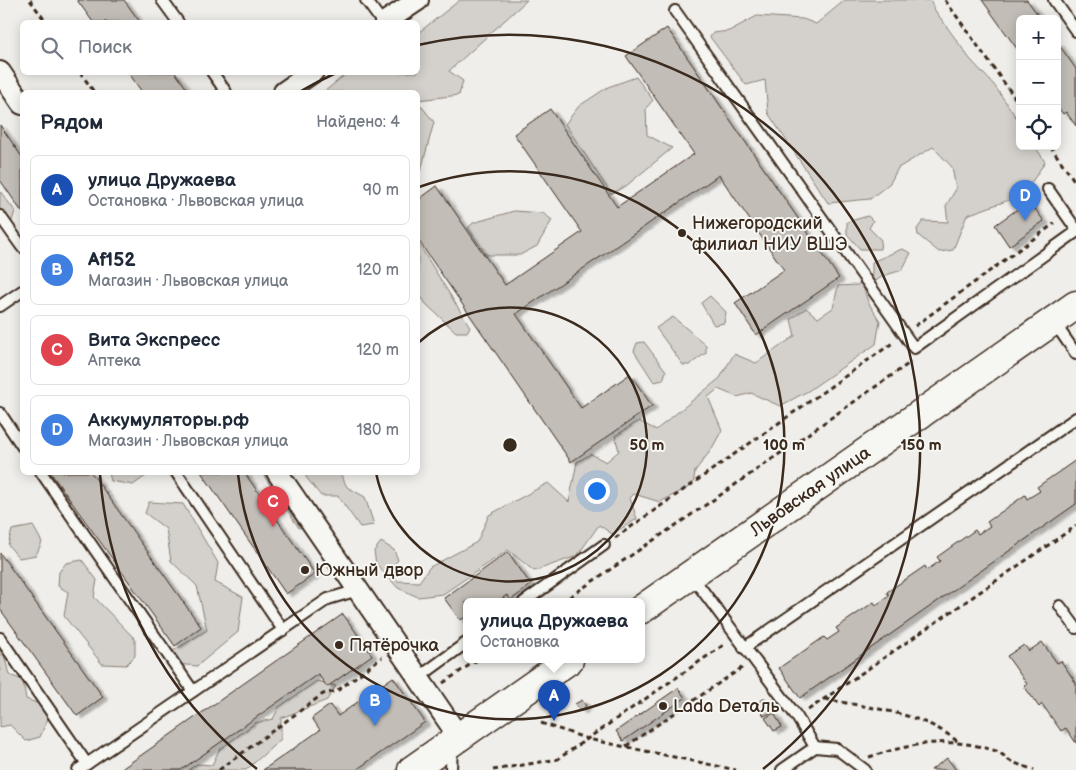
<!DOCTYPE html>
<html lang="ru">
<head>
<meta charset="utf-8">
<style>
  :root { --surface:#fff; --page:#f2f2f3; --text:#1f2937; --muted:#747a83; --line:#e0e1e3; --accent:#b45309 }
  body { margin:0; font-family:"Balsamiq Sans",sans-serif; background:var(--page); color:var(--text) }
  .controls { position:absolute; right:15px; top:15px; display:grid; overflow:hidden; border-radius:8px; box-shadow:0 2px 12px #0003 }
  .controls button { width:45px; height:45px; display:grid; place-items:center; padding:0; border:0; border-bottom:1px solid var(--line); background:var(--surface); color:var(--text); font:25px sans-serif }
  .you { position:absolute; left:596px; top:490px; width:18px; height:18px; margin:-12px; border:4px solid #fff; border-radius:50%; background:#1a73e8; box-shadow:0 0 0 8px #1a73e833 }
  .badge { display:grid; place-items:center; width:32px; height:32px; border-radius:50%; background:var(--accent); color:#fff; font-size:16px; font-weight:700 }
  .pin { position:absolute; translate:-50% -41px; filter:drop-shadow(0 1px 2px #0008) }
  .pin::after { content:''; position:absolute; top:26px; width:18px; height:15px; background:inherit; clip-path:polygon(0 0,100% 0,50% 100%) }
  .popup { position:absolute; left:463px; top:598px; width:182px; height:65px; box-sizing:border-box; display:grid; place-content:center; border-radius:8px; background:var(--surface); filter:drop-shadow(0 1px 4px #0005); font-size:16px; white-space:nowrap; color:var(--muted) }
  .popup b { font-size:19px; color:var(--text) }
  .popup::after { content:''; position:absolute; left:50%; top:100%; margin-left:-10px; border:10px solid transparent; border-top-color:var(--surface) }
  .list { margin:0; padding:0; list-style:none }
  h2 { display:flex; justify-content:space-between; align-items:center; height:65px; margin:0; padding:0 20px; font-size:21px }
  h2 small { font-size:16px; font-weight:400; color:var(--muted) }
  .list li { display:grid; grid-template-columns:32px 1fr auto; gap:15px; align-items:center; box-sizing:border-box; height:70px; margin:0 10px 10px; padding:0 10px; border:1px solid var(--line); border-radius:8px }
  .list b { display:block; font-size:19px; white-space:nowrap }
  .list p { margin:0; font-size:16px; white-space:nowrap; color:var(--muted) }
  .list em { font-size:16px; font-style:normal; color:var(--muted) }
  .icon { flex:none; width:28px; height:28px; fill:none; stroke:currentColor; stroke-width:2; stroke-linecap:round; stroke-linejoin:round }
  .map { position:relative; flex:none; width:1076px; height:770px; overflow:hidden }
  .search { position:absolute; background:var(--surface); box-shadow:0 2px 12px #0003; left:20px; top:20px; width:400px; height:55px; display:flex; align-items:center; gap:12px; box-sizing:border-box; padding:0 18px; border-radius:8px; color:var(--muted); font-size:19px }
  .panel { position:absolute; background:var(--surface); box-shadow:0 2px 12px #0003; left:20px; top:90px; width:400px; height:385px; border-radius:8px }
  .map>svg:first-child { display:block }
</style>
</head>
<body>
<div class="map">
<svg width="1076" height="770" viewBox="0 0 1076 770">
  <defs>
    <filter id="shadow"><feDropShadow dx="5.5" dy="3" stdDeviation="1" flood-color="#0004"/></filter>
  </defs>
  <rect width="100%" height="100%" fill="#efeeea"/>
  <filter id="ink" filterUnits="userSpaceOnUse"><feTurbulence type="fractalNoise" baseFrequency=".02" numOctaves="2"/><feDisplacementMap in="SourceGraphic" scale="10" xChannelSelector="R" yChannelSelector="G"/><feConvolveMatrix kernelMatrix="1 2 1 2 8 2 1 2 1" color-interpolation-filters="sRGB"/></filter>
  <g filter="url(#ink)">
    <g fill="#d4d1cc" stroke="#887e75">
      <polygon points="460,0 527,0 449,71 463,81 459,95 418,100 418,92 324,92 347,73 418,72 418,33"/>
      <polygon points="845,0 930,0 934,9 970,59 994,85 1020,123 1020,146 1035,146 1045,162 1023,195 967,215 953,250 939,252 918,235 917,229 923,221 948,222 946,206 956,189 952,167 933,147 898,168 890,183 870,199 828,203 768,113 765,80 746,85 710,37 713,33 729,31 757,16 803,19 816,24"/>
      <polygon points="636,77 653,100 646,108 647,135 672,148 626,186 611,194 565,124 579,106 608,87"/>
      <polygon points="418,102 434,122 421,170 418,172"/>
      <polygon points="0,191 15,211 11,224 0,225"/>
      <polygon points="514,211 543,213 552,220 537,246 520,255 486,255 468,228 473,223"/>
      <polygon points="868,216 873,221 869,228 881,240 880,249 860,249 847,234 847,222"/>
      <polygon points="418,243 470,327 467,332 456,332 426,304 418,292"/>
      <polygon points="902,249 911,253 902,270 883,276 864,289 868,302 880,321 876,344 808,391 780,406 751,393 737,397 718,389 708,397 722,430 711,450 695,471 693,485 660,502 634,494 630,498 637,519 612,534 599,525 577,556 534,571 508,550 443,594 418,597 398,588 376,564 374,551 381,542 394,550 398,560 391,568 397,581 419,582 430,567 477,542 489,515 548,483 569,502 577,462 591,454 606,462 619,451 615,436 639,421 656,430 720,378 734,354 756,363 795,336 791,319 806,308 818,318 833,308 838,286 857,285 872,277 872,262"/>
      <polygon points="710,296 726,312 724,323 714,325 701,303"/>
      <polygon points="673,317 706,345 706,353 689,365 683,365 656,328"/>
      <polygon points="644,342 666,371 663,380 654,382 634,351 637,343"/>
      <polygon points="109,473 109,472 150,473 133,485 111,481"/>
      <polygon points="262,473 284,473 308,527 299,528"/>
      <polygon points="306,473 340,473 347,487 365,497 374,525 360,527 338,496 321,496 306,477"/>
      <polygon points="149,502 183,504 218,563 215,582 243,597 238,632 197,666 176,664 173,651 207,630 197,586 171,561 166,529 145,513"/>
      <polygon points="33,526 42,542 36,555 19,558 8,545 12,530"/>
      <polygon points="82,560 97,580 94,597 135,639 135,656 126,665 102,664 64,616 68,592 58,586 59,572 66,563"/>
      <polygon points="0,650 3,650 9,675 23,680 26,699 39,704 48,718 40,737 26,741 10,725 0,727"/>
      <polygon points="317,681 336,686 327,700 281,718 281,739 246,770 188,770 197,764 212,765 219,750 255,723 273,719 279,707"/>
    </g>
    <g fill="#c2bdb7" stroke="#3b2a1e" filter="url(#shadow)">
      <polygon points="77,0 124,0 140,22 93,22"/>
      <polygon points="982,0 1027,0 1041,19 1020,19 1020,53"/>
      <polygon points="667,28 839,278 756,335 735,303 784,270 719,175 618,245 516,314 581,408 630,374 652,406 571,462 418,240 418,200 437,186 505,285 582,232 514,134 550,109 617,207 694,154 626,56"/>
      <polygon points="1057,42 1076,69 1076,126 1066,112 1063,114 1057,106"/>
      <polygon points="128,72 175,72 189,92 142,92"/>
      <polygon points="0,125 22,157 22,212 0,180"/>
      <polygon points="1029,201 1044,221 1009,246 995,225"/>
      <polygon points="1076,460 1076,504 800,698 779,668 824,637 827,640 839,632 836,628 874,602 876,605 889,596 887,592 925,566 927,570 940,561 937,557 975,530 978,534 990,526 987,522 1025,495 1027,499 1040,491 1037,487"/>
      <polygon points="50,472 91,472 201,627 175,646"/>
      <polygon points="201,472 244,472 315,574 286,594"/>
      <polygon points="508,552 531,585 511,600 507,595 497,602 466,602 466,617 460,620 444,598"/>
      <polygon points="0,553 103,697 77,716 0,609"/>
      <polygon points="343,614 372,655 327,687 318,674 181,770 120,770"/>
      <polygon points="1042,642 1057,663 1061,661 1076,683 1076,743 1066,728 1061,731 1042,704 1039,707 1024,686 1027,684 1007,656 1024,645 1029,651"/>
      <polygon points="393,677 425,722 356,770 263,770 320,730 312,718 330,705 338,716"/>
      <polygon points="678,688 685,698 623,741 616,731"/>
      <polygon points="765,698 772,712 764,716 757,703"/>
      <polygon points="582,700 586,706 580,711 575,704"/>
      <polygon points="774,713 782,727 774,731 765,718"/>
      <polygon points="947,758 956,770 931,770"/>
    </g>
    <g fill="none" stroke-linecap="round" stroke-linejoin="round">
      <defs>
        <g id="service">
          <polyline points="162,0 178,22"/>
          <polyline points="366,0 382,22"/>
          <polyline points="1054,0 1076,31"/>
          <polyline points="675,11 914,348 1076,232"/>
          <polyline points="212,72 226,92"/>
          <polyline points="1048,189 1076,229"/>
          <polyline points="0,216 22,247"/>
          <polyline points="0,306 22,291"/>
          <polyline points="1054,322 1076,354"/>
          <polyline points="0,413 22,446"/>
          <polyline points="41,472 193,691"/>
          <polyline points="176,472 283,630"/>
          <polyline points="691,575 797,717 815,747 837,749 865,770"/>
          <polyline points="524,602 604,545"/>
          <polyline points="1060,606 1076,628"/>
          <polyline points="0,638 87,764"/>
          <polyline points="744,648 1076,418"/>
          <polyline points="418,678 466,643"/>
          <polyline points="78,770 328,599 358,590"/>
          <polyline points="451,770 452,746"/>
          <polyline points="782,770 815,747"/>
        </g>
        <g id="minor">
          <polyline points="385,22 418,0"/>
          <polyline points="0,72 22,104"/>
          <polyline points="284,92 313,72"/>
          <polyline points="277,472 459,737"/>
        </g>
        <g id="secondary">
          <polyline points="642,609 1076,305"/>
          <polyline points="412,770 569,660"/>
        </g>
      </defs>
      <use href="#service" stroke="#3b2a1e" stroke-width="14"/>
      <use href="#minor" stroke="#3b2a1e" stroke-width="24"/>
      <use href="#secondary" stroke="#3b2a1e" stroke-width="31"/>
      <g stroke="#3b2a1e" stroke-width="3" stroke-dasharray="5 4" stroke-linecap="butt">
        <polyline points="30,0 46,22"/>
        <polyline points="945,0 1020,105"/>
        <polyline points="80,72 94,92"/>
        <polyline points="1050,146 1076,183"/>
        <polyline points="915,326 1055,223"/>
        <polyline points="615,538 894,342"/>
        <polyline points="562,602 719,496 911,362"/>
        <polyline points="443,683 477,660"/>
        <path d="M 825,699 C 869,708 923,712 958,742"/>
        <polyline points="808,710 1076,526"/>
        <polyline points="541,723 588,739 736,770"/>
        <polyline points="626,746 743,667"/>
        <path d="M 869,757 C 914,743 950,736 996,751 C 1002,753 1006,759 1012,762 C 1019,765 1027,767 1034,770"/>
        <polyline points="219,770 323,694 337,691 382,657"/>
        <polyline points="493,770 558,759 725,644"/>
      </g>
      <use href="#service" stroke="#f6f6f2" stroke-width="10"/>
      <use href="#minor" stroke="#f6f6f2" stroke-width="20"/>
      <use href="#secondary" stroke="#f6f6f2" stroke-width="28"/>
    </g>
  </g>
  <g fill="none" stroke="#3b2a1e" stroke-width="2.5">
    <path d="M418 343A137 137 0 1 1 376 473"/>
    <path d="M419 187A274 274 0 1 1 238 474"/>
    <path d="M257 769A411 411 0 0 1 100 474M301 91A411 411 0 0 1 336 73M418 45A411 411 0 0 1 763 769"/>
  </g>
  <g fill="#3b2a1e" stroke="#f6f6f2" stroke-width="2">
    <circle cx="682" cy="233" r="5"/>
    <circle cx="305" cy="570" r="5"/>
    <circle cx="339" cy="645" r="5"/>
    <circle cx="663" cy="706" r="5"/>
  </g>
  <g text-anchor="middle" stroke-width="4" stroke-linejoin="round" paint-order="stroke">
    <g font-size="18" fill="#3b2a1e" stroke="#f6f6f2" text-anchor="start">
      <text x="692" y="229">Нижегородский<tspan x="692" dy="21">филиал НИУ ВШЭ</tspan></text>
      <text x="315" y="576">Южный двор</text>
      <text x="349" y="651">Пятёрочка</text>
      <text x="673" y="712">Lada Dеталь</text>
    </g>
    <g font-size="18" fill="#3b2a1e" stroke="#f6f6f2">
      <text transform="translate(810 491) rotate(-35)" y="6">Львовская улица</text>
    </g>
  </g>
  <circle cx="510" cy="445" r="8" fill="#3b2a1e" stroke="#f6f6f2" stroke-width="2.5"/>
  <g font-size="15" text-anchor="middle" font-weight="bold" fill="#3b2a1e" stroke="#f6f6f2" stroke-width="4" stroke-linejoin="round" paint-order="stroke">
    <text x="647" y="450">50 m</text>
    <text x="784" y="450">100 m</text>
    <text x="921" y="450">150 m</text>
  </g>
</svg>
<div class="controls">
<button>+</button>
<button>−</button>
<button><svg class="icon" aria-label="locate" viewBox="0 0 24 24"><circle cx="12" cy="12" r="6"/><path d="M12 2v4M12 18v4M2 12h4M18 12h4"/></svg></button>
</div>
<div class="you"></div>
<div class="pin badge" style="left:554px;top:721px;background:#1a4fb4">A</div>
<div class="popup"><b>улица Дружаева</b>Остановка</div>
<div class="pin badge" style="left:375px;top:726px;background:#3f7fe0">B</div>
<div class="pin badge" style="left:273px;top:527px;background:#e0444e">C</div>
<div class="pin badge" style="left:1025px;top:221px;background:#3f7fe0">D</div>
<div class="search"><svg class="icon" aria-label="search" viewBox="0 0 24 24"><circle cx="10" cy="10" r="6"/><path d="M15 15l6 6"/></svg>Поиск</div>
<section class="panel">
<h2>Рядом<small>Найдено: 4</small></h2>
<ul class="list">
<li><span class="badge" style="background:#1a4fb4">A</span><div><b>улица Дружаева</b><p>Остановка · Львовская улица</p></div><em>90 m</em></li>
<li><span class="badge" style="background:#3f7fe0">B</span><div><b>Af152</b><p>Магазин · Львовская улица</p></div><em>120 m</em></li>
<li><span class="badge" style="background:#e0444e">C</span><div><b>Вита Экспресс</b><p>Аптека</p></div><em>120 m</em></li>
<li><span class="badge" style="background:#3f7fe0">D</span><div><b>Аккумуляторы.рф</b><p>Магазин · Львовская улица</p></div><em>180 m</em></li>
</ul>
</section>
</div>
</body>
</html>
